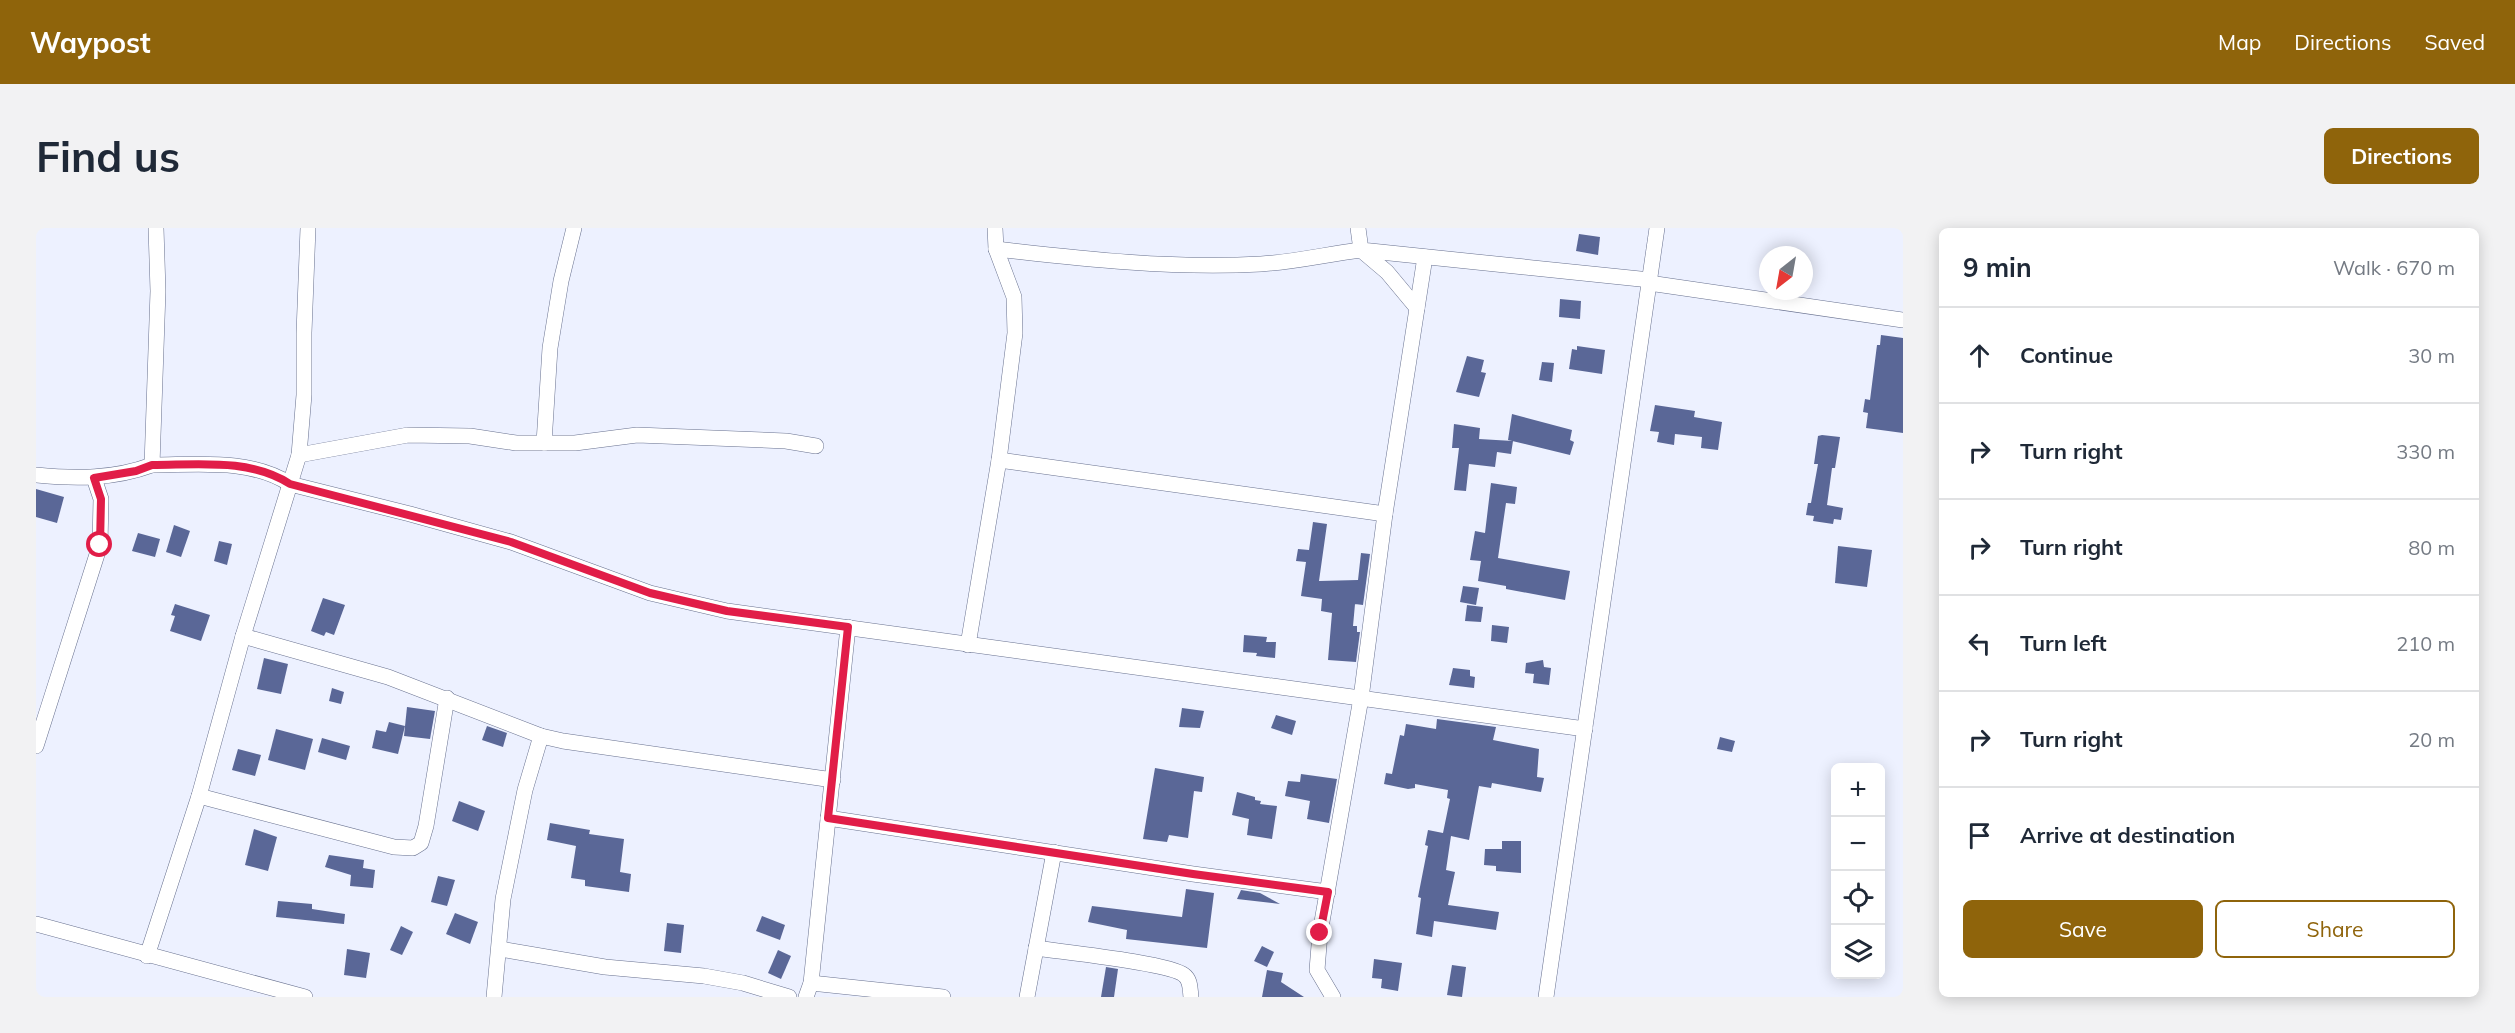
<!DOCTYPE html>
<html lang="en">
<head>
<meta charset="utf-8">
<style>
  :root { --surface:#fff; --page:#f2f2f3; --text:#1f2937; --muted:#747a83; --line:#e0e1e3; --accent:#8f640b }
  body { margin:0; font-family:Mulish,sans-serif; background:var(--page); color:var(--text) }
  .controls { position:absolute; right:18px; bottom:18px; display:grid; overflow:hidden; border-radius:9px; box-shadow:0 3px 15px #0003 }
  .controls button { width:54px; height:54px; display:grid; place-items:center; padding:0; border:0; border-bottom:2px solid var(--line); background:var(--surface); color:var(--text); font:30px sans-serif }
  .compass { position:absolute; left:1723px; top:18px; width:54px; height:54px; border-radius:50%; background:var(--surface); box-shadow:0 3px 15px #0003; rotate:211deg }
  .stop { position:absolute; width:18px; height:18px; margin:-14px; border:4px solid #e11d48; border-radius:50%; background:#fff }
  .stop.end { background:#e11d48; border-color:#fff; box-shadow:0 2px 6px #0008 }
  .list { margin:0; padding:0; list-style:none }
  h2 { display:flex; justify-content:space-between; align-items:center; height:78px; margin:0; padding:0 24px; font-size:26px }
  h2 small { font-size:20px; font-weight:400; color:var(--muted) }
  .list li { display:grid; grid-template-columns:39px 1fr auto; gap:18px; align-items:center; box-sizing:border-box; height:96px; padding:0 24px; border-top:2px solid var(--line) }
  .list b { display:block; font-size:22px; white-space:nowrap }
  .list em { font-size:20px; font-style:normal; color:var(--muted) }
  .actions { display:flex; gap:12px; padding:18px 24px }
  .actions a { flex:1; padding:14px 0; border:2px solid var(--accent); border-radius:9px; text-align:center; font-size:21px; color:var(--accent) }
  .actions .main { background:var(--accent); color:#fff }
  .icon { flex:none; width:33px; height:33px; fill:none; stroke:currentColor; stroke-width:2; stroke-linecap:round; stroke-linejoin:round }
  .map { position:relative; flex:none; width:1867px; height:769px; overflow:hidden; border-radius:9px }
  header { display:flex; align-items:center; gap:36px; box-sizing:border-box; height:84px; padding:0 30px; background:var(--accent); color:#fff }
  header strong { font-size:28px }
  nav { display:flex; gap:33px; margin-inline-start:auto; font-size:21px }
  .intro { display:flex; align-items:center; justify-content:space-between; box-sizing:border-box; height:144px; padding:0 36px }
  h1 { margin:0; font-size:42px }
  .button { padding:15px 27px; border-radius:9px; background:var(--accent); color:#fff; font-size:21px; font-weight:700 }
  main { display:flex; gap:36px; padding:0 36px }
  aside { flex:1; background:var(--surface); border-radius:9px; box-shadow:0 3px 15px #0003 }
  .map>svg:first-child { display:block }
</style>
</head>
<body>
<header>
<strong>Waypost</strong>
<nav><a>Map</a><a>Directions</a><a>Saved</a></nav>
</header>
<div class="intro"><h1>Find us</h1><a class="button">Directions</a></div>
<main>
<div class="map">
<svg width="1867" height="769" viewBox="0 0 1867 769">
  <rect width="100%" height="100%" fill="#edf1ff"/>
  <g fill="#5a6797">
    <polygon points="1543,6 1564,9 1562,27 1540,23"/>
    <polygon points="1524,71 1545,73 1544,91 1523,89"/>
    <polygon points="1845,107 1867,110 1867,205 1830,200 1832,185 1827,184 1829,171 1834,172 1841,117 1844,117"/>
    <polygon points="1541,118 1569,122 1566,146 1533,141 1536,121 1541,122"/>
    <polygon points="1431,128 1448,132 1445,144 1450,145 1443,169 1420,164"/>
    <polygon points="1506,134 1518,135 1516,154 1503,152"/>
    <polygon points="1619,177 1659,183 1658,189 1686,194 1682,222 1665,220 1666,209 1639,206 1638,217 1621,214 1623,204 1614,203"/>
    <polygon points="1476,186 1536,202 1534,212 1538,214 1534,227 1472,212"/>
    <polygon points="1418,196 1444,200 1443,211 1477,213 1475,226 1461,224 1459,239 1433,236 1430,263 1418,262 1423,220 1416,220"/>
    <polygon points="1786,207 1804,209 1799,240 1796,240 1791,277 1807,280 1805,292 1798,291 1797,296 1777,293 1778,288 1770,287 1772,275 1775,275 1782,236 1778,236 1782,208"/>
    <polygon points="1455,255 1481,259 1479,276 1470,275 1462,330 1534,343 1529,372 1470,361 1470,358 1442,353 1445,333 1434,332 1439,303 1449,305"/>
    <polygon points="0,261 28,269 21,295 0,289"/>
    <polygon points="1277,294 1291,296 1283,353 1322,352 1325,325 1334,326 1327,377 1319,376 1320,365 1317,398 1321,398 1321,404 1324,404 1320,434 1292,432 1296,385 1285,383 1286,371 1265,368 1270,334 1260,333 1262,321 1273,322"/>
    <polygon points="138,297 154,303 145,329 130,324"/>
    <polygon points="102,305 124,311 119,329 96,323"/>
    <polygon points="183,313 196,316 191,337 178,333"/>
    <polygon points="1802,318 1836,322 1831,359 1799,355"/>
    <polygon points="1427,358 1443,360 1440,377 1424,374"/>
    <polygon points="287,370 309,377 298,407 290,404 288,408 275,403"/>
    <polygon points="139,376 174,387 165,413 134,403 139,388 135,387"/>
    <polygon points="1431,377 1447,379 1445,394 1429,393"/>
    <polygon points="1456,397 1473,399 1471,415 1455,413"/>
    <polygon points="1208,407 1231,409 1230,414 1240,414 1239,430 1220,428 1221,425 1207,424"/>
    <polygon points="228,430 252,436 245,466 221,461"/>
    <polygon points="1507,432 1508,439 1515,440 1513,457 1497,455 1498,446 1489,445 1490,435"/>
    <polygon points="1417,440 1434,442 1434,448 1439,449 1438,460 1413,457"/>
    <polygon points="296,460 308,464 305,476 293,473"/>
    <polygon points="371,479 399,483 394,511 368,508"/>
    <polygon points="1146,480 1168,483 1164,500 1143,499"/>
    <polygon points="1240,487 1260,493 1256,507 1235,500"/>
    <polygon points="1401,491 1460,499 1457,512 1503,521 1501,549 1508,550 1505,564 1456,555 1455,560 1443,558 1433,612 1415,608 1410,642 1419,644 1412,677 1463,684 1460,702 1398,693 1396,709 1380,706 1385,670 1382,669 1392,618 1389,617 1392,602 1407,605 1414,571 1411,570 1412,562 1379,556 1379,560 1372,561 1348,556 1350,545 1356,546 1364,507 1368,508 1370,496 1400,501"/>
    <polygon points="353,494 369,498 362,526 336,520 340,502 350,504"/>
    <polygon points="451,498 471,505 467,519 446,512"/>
    <polygon points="240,501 277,511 269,542 232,532"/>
    <polygon points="1684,509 1699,513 1696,524 1681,521"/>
    <polygon points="286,510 314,518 310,532 282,524"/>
    <polygon points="202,521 225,527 219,548 196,542"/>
    <polygon points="1119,540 1168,549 1166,564 1158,563 1152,610 1133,607 1131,614 1107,611"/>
    <polygon points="1265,546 1301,551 1293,595 1271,591 1274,573 1249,568 1252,553 1264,554"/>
    <polygon points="1201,564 1219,569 1219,572 1225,573 1224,576 1241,578 1236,611 1211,607 1213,591 1196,587"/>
    <polygon points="423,573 449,583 442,603 416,593"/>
    <polygon points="514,595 554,602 553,606 588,611 584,644 595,646 593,664 549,658 549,652 535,650 540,618 511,612"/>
    <polygon points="218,601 241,609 232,643 209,637"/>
    <polygon points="1466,613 1485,613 1485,645 1460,643 1460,638 1448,637 1449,621 1466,621"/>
    <polygon points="293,627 328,632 327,640 339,642 337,660 314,658 315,647 289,639"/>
    <polygon points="402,648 419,652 411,678 395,674"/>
    <polygon points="1150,661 1178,665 1171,720 1090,711 1091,702 1052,694 1056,678 1146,689"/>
    <polygon points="1205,662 1224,665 1244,676 1201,671"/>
    <polygon points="242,673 276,676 276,681 309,686 308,696 240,689"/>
    <polygon points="419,685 442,694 434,716 410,706"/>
    <polygon points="726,688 749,697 744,712 720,703"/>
    <polygon points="631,695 648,697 645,725 628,723"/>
    <polygon points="365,698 377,704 366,727 354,722"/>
    <polygon points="1226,718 1238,724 1231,739 1218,733"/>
    <polygon points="311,721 334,725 330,750 308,747"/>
    <polygon points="742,722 755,728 745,751 732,745"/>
    <polygon points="1338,731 1366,735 1362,763 1345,760 1346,751 1336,750"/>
    <polygon points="1416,737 1430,739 1426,769 1411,767"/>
    <polygon points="1070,739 1082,741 1078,769 1065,769"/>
    <polygon points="1231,742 1247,745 1245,754 1268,769 1226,769"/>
  </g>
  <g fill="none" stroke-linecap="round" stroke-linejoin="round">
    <defs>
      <g id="minor">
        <polyline points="1322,0 1325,22 1614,52"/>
        <path d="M 960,21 C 1047,31 1137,41 1225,36 C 1258,34 1292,26 1325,22 L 1351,44 L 1381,80"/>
        <polyline points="1613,55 1867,92"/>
        <polyline points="508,215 514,120 525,53 538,0"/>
        <polyline points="263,227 372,207 434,208 480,215 539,215 601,207 750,213 780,218"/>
        <polyline points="963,232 1349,286"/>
        <polyline points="116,237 122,63 120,0"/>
        <path d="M 0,247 C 40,251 78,251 116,237 C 161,237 214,230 254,256 L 374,286 L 475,314 L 614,365 L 691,383 L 1549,501"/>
        <polyline points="207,408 352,449 505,508 527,513 797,552"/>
        <polyline points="932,417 963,232 979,105 978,69 960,21 959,0"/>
        <polyline points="0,518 64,317 65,271 58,250"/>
        <polyline points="163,568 358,619 377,620 385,615 390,598 411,470"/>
        <polyline points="792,590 1157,646 1292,664"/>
        <polyline points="0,696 269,769"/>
        <path d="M 1000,720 C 1026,724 1134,735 1148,747 C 1155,752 1154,762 1155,769"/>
        <polyline points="464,721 569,739 668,748 707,755 753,769"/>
        <polyline points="111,728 163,568 207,408 263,227 268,167 268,105 272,0"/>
        <polyline points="775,755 907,769"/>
        <polyline points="458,769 467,671 489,562 505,508"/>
        <polyline points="770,769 775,755 812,399"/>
        <polyline points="991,769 1018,624"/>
        <polyline points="1297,769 1281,742 1284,705 1325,470 1349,286 1389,29"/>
        <polyline points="1510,769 1621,0"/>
      </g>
    </defs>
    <use href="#minor" stroke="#68718f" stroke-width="16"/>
    <use href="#minor" stroke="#fff" stroke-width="15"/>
  </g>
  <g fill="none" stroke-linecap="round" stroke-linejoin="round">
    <path stroke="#e11d48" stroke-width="8" d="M 64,317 L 65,271 L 58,250 L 100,243 L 116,237 C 161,237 214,230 254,256 L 475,314 L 614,365 L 691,383 L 812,399 L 792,590 L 1157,646 L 1292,664 L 1284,705"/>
  </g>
</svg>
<div class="controls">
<button>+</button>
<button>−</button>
<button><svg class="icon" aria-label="locate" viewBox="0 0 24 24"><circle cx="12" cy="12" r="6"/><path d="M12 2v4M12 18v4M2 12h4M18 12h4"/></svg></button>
<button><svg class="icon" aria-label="layers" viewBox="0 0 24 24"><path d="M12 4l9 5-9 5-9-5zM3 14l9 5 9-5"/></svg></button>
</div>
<svg class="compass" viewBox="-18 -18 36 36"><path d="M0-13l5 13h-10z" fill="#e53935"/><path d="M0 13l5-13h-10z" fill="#747a83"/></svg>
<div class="stop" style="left:64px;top:317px"></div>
<div class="stop end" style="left:1284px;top:705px"></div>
</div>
<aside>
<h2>9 min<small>Walk · 670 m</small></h2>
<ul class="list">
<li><svg class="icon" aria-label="ahead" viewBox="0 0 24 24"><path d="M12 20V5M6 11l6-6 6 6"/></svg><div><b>Continue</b></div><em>30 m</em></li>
<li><svg class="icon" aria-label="right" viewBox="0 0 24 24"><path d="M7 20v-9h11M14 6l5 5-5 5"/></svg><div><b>Turn right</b></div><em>330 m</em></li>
<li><svg class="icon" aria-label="right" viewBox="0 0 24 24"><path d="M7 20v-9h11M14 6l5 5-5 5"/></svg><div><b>Turn right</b></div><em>80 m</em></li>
<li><svg class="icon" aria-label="left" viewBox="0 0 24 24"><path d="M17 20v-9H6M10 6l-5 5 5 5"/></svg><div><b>Turn left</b></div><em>210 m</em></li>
<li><svg class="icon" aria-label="right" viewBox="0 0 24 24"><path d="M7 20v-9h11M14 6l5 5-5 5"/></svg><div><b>Turn right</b></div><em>20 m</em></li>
<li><svg class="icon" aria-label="arrive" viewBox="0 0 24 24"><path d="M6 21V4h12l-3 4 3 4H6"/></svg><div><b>Arrive at destination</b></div></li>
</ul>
<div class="actions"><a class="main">Save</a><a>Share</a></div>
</aside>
</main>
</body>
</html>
